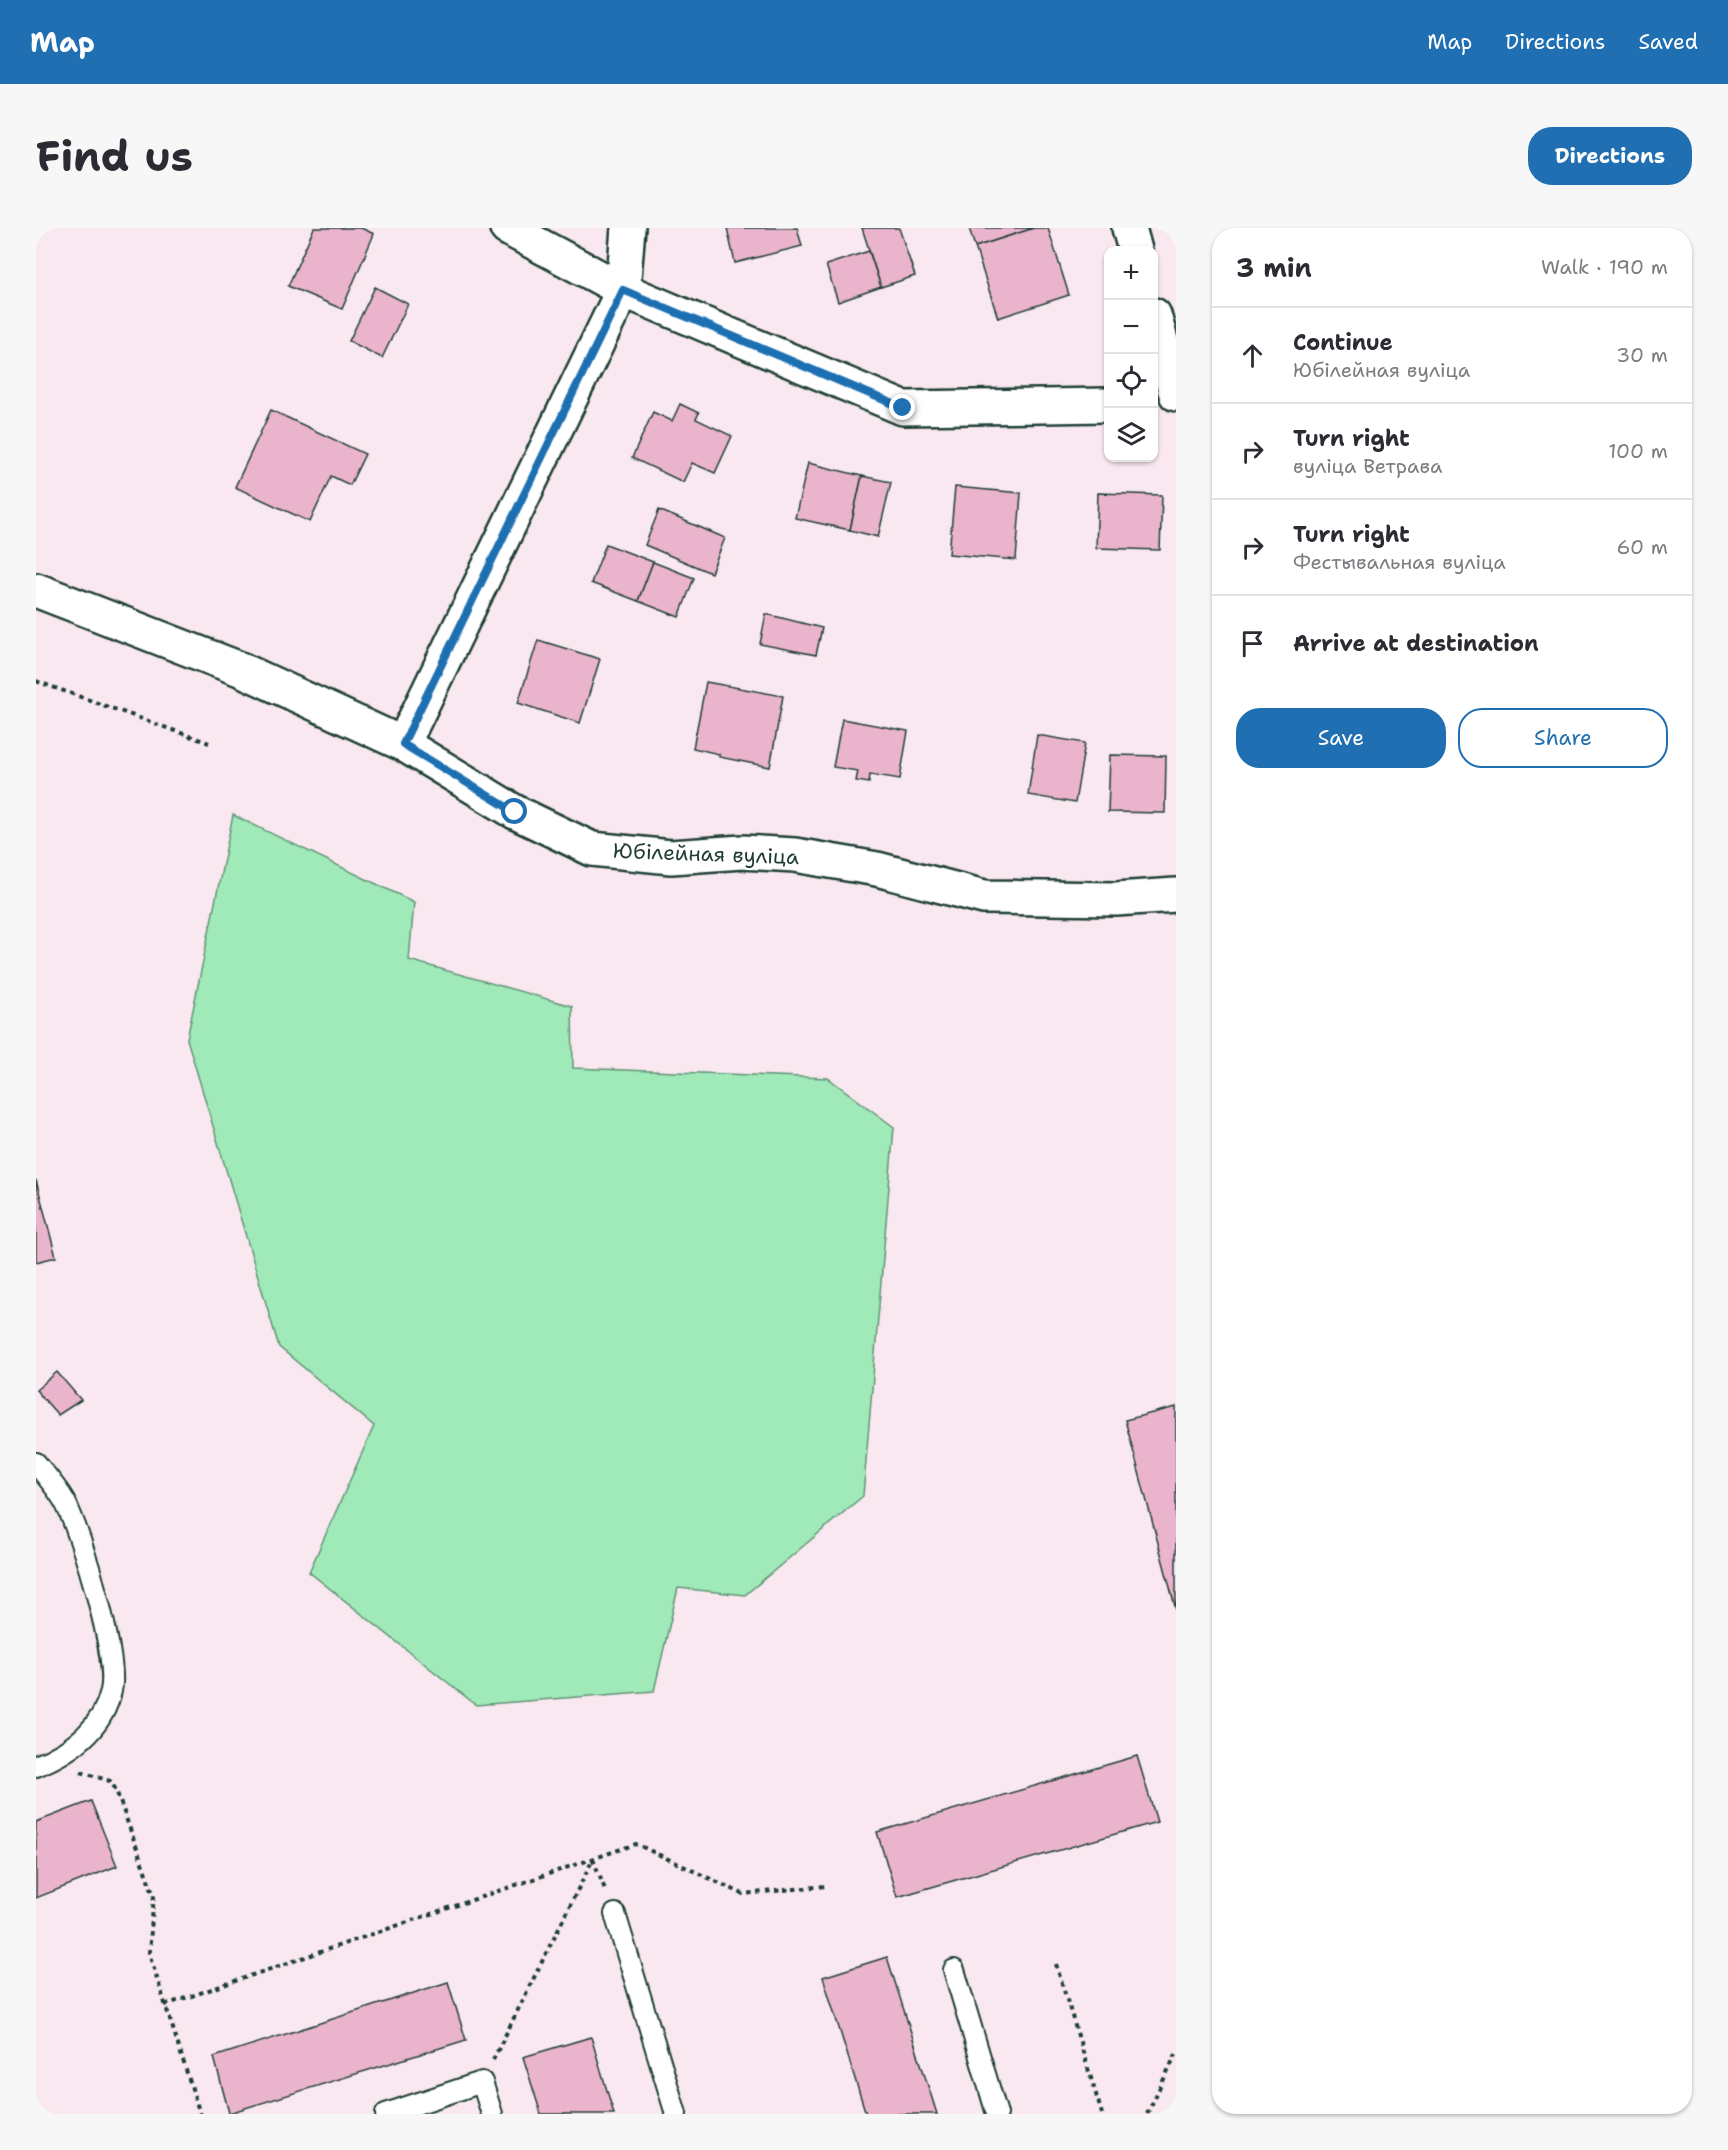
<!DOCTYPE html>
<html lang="en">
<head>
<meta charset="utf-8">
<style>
  :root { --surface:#fff; --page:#f7f7f7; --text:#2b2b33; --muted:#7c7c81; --line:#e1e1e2; --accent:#1f6fb2 }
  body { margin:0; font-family:"Shantell Sans",sans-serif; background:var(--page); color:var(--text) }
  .controls { position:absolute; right:18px; top:18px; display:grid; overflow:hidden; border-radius:12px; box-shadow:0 2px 4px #0004 }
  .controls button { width:54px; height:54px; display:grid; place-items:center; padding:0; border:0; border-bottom:2px solid var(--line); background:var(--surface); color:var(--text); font:30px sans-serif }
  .stop { position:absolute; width:18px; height:18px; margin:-14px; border:4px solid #1f6fb2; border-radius:50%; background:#fff }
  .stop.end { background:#1f6fb2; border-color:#fff; box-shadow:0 2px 6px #0008 }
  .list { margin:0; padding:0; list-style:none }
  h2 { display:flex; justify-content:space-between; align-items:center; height:78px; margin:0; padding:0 24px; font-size:26px }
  h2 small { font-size:20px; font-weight:400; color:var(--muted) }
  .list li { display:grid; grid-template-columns:39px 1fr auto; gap:18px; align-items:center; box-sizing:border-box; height:96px; padding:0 24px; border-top:2px solid var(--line) }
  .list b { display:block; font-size:22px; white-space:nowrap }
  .list p { margin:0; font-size:20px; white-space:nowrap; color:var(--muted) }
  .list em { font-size:20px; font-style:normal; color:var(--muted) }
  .actions { display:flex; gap:12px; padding:18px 24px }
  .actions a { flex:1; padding:14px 0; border:2px solid var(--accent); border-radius:24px; text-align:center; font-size:21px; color:var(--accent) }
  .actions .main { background:var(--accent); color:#fff }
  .icon { flex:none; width:33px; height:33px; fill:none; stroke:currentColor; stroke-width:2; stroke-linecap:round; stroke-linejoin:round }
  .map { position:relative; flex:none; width:1140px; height:1886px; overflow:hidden; border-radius:24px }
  header { display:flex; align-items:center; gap:36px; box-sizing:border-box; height:84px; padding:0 30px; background:var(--accent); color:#fff }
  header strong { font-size:28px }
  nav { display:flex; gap:33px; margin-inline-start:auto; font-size:21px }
  .intro { display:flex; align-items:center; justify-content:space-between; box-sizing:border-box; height:144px; padding:0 36px }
  h1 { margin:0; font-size:42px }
  .button { padding:15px 27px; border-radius:24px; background:var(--accent); color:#fff; font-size:21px; font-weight:700 }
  main { display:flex; gap:36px; padding:0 36px }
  aside { flex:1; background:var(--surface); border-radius:24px; box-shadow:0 2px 4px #0004 }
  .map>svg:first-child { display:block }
</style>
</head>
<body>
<header>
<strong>Map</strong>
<nav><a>Map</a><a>Directions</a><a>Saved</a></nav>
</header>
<div class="intro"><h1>Find us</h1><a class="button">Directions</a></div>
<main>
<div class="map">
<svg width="1140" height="1886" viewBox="0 0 1140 1886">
  <rect width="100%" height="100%" fill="#f9e8f0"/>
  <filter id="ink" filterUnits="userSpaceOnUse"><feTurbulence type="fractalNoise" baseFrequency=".0167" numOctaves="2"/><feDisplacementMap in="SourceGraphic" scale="12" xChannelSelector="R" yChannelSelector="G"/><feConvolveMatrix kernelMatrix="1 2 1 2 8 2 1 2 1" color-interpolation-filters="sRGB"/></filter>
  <g filter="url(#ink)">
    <polygon fill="#a0e9b8" stroke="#609376" stroke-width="1.5" points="197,587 378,674 373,732 536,778 537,840 792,850 858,899 827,1268 709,1367 642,1360 618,1463 440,1477 273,1344 338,1198 243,1119 151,811"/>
    <g fill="#eab4cc" stroke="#1f3d34" stroke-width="1.5">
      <polygon points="278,0 325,0 338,6 306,81 252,58"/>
      <polygon points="691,0 761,0 766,18 699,35"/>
      <polygon points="826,0 863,0 879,48 845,59"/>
      <polygon points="933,0 998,0 939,19"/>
      <polygon points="998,0 1012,0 1033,67 962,90 939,19"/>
      <polygon points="833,23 845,59 802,74 790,37"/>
      <polygon points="339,59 372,76 346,130 313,113"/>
      <polygon points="644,176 663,185 660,191 696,208 679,245 656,235 647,254 596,230 617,184 636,193"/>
      <polygon points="235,182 329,226 314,257 295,248 274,294 199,259"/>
      <polygon points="772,235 826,248 814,302 759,290"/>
      <polygon points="826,248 855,254 842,309 814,302"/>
      <polygon points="919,259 985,265 980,332 913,326"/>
      <polygon points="1062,265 1126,267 1124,322 1060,320"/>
      <polygon points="623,282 689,310 675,345 609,317"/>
      <polygon points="570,316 617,334 602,373 555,355"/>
      <polygon points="617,334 658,350 643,389 602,373"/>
      <polygon points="730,386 786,400 780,427 724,416"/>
      <polygon points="502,412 564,431 544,495 482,475"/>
      <polygon points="670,454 747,468 734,539 683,529 683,526 657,520"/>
      <polygon points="806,491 872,503 864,551 834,546 833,555 820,553 822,543 797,539"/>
      <polygon points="1001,507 1049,515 1039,575 992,567"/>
      <polygon points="1074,527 1130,528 1129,585 1072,584"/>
      <polygon points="0,952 20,1029 0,1034"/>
      <polygon points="21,1144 45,1172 22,1187 0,1162"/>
      <polygon points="1140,1179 1140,1382 1089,1192"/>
      <polygon points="1101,1528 1121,1594 861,1669 841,1604"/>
      <polygon points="55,1573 81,1638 0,1670 0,1594"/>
      <polygon points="851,1729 901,1886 830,1886 787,1749"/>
      <polygon points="412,1754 430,1812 193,1885 178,1829"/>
      <polygon points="555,1809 578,1886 505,1886 487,1829"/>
    </g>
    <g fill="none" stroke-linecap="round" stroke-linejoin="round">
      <defs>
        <g id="lane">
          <path d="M 0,1235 C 10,1248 23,1262 30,1276 C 46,1309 83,1430 75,1463 C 66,1502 35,1524 0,1538"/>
          <polyline points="579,1686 640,1886"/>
          <polyline points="918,1742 961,1886"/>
          <polyline points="350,1886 446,1854 456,1886"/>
        </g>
        <g id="street">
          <polyline points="471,0 587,62 867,180 1072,177"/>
          <polyline points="1093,0 1099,22"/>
          <polyline points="1118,87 1140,166"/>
          <polyline points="0,362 204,441 367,516 479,584 556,621 635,629 706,624 759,627 841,641 948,669 1080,671 1140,667"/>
          <polyline points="367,516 587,62 592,0"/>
        </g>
      </defs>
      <use href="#lane" stroke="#1f3d34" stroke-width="24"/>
      <use href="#street" stroke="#1f3d34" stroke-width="38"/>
      <g stroke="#1f3d34" stroke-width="4" stroke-dasharray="4.5 4.5" stroke-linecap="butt">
        <polyline points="0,453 173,515"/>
        <polyline points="45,1544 74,1553 80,1562 118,1668 113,1725 164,1886"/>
        <polyline points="557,1631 570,1664"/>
        <polyline points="1020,1736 1066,1886"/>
        <polyline points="129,1777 600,1616 707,1666 790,1658"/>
        <polyline points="457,1832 557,1631"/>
        <polyline points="1111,1886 1140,1826"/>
      </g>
      <use href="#lane" stroke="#fff" stroke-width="20"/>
      <use href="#street" stroke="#fff" stroke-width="33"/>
    </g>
  </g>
  <g fill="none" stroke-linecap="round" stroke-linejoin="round" filter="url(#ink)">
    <polyline stroke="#1f6fb2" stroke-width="8" points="479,584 367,516 587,62 867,180"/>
  </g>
  <g text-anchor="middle" stroke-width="4.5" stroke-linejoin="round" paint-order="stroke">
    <g font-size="21" fill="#1f3d34" stroke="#fff">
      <text transform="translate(670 626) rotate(2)" y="7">Юбілейная вуліца</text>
    </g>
  </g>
</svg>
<div class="controls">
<button>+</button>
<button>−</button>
<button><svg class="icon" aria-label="locate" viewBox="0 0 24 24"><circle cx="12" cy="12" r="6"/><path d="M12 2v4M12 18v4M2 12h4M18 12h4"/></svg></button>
<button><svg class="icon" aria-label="layers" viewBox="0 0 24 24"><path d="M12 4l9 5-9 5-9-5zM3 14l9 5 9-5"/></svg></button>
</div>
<div class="stop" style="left:479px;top:584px"></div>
<div class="stop end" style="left:867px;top:180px"></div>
</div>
<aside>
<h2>3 min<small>Walk · 190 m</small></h2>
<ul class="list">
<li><svg class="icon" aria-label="ahead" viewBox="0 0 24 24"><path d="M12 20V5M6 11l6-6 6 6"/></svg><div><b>Continue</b><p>Юбілейная вуліца</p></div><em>30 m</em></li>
<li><svg class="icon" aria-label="right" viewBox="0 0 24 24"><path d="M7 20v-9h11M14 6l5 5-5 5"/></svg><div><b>Turn right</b><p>вуліца Ветрава</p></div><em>100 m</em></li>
<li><svg class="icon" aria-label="right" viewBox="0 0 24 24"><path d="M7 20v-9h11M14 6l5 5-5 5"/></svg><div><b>Turn right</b><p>Фестывальная вуліца</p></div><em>60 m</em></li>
<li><svg class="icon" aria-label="arrive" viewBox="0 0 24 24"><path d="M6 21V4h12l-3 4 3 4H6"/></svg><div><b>Arrive at destination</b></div></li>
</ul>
<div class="actions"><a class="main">Save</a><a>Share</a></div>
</aside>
</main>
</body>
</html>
